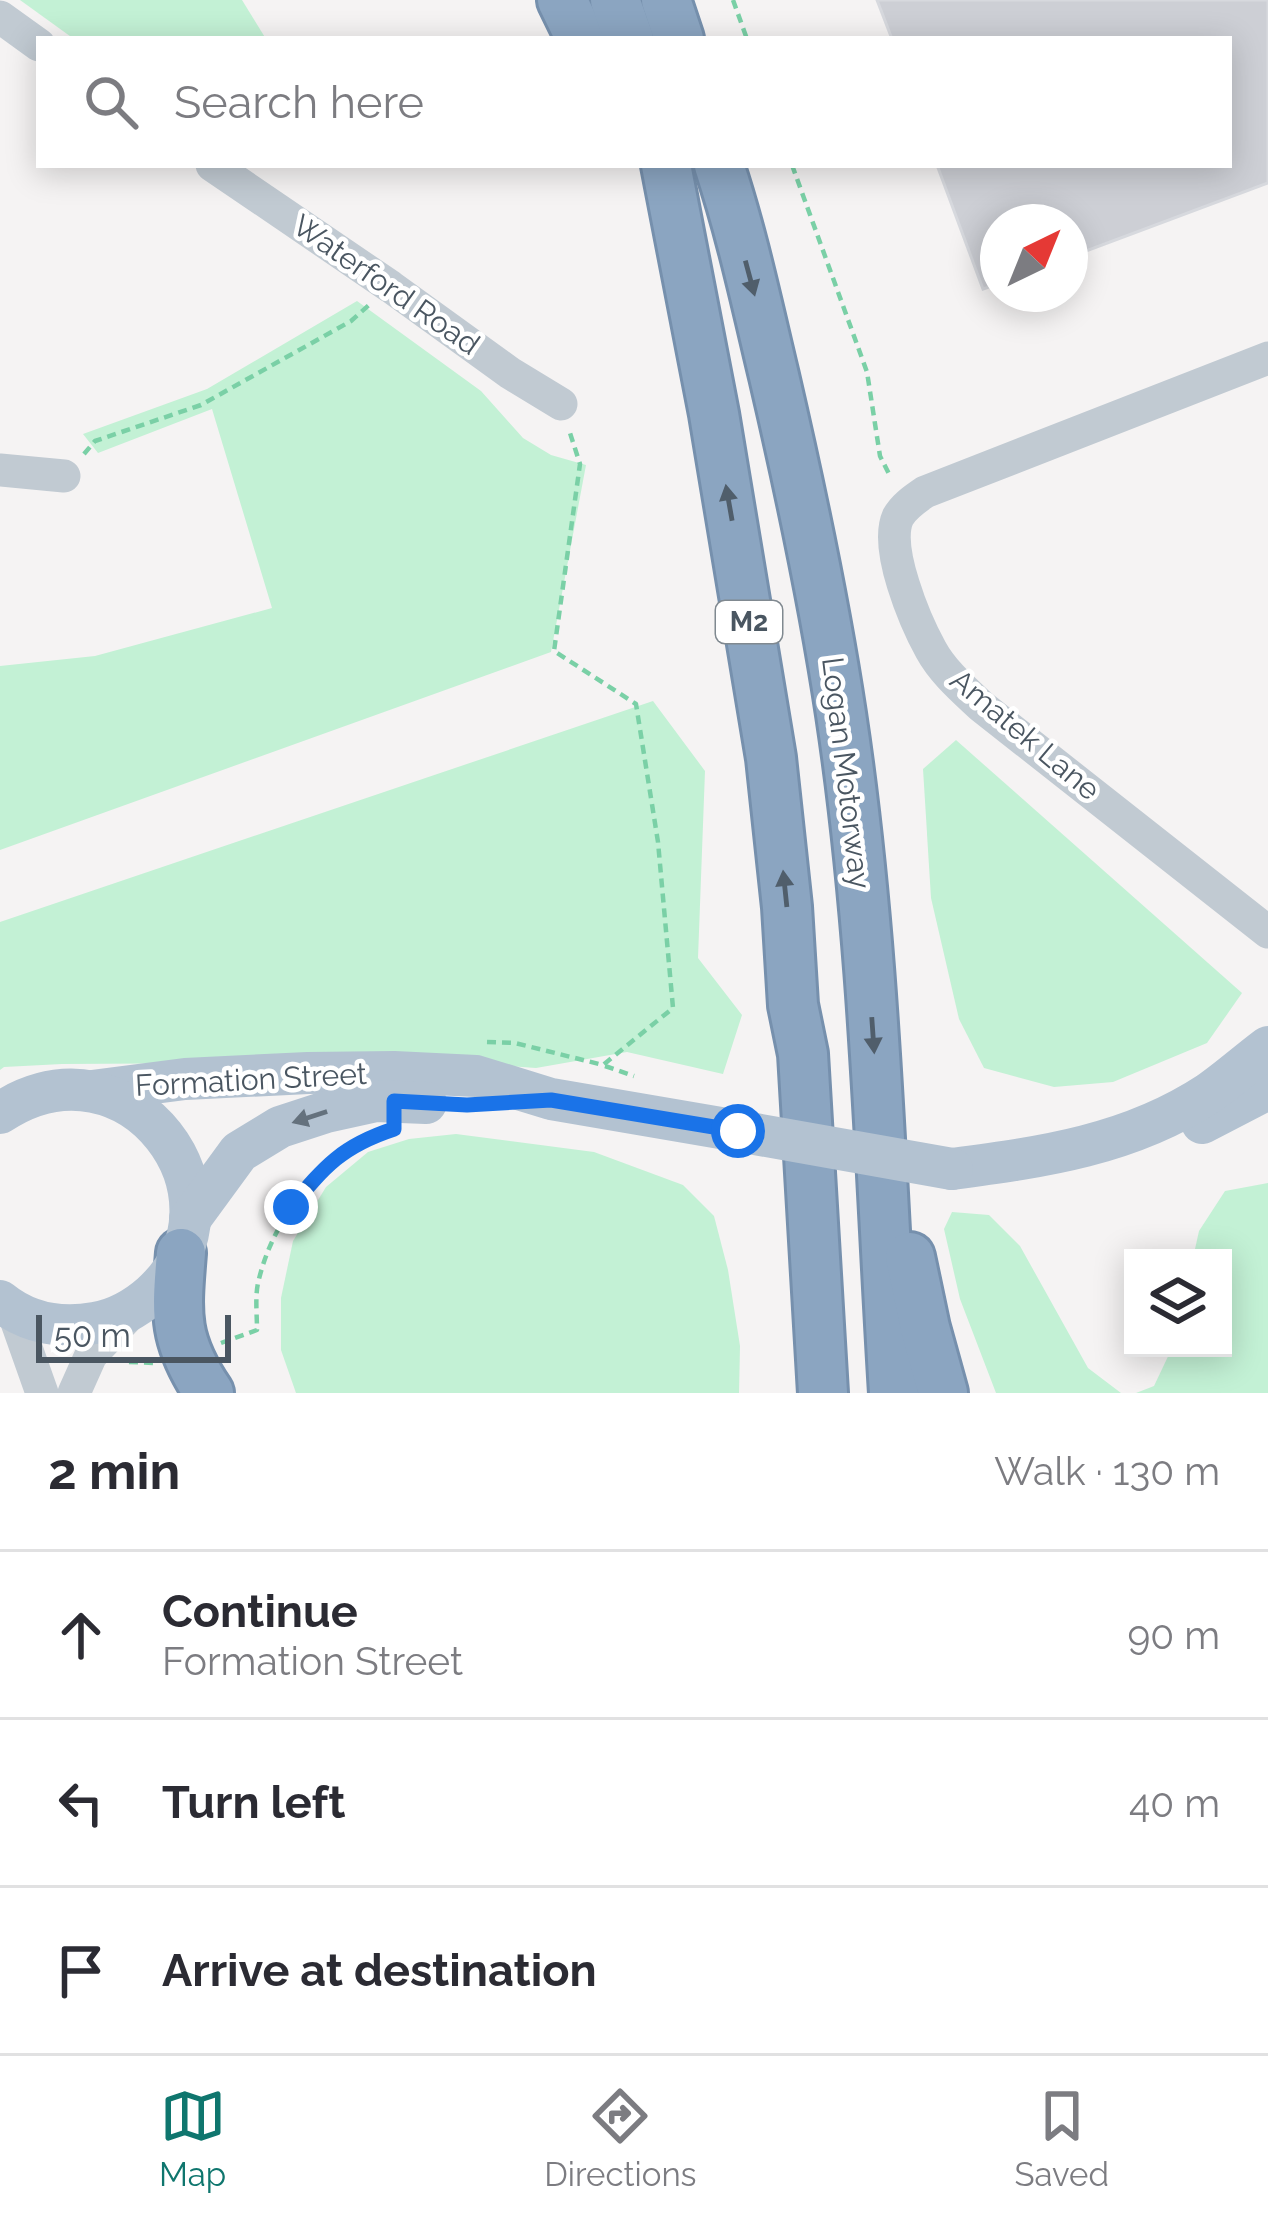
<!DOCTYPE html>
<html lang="en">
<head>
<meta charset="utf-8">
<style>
  :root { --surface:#fff; --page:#f7f7f7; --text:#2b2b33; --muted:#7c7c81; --line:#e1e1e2; --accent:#0f766e }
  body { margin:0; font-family:Raleway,sans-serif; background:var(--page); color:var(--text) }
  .controls { position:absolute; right:36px; bottom:36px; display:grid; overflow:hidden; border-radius:0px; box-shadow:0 6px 30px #0003 }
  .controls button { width:108px; height:108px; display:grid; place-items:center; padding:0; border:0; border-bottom:3px solid var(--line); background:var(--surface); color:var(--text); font:60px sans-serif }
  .compass { position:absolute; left:980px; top:204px; width:108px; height:108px; border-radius:50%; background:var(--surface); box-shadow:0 6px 30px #0003; rotate:43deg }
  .scale { position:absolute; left:36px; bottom:30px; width:195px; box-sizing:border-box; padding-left:12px; border:6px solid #4a5661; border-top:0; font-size:33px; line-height:42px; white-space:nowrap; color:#4a5661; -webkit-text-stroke:9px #fff; paint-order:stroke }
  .stop { position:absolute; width:36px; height:36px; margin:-27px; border:9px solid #1a73e8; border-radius:50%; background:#fff }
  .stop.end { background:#1a73e8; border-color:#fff; box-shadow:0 3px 12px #0008 }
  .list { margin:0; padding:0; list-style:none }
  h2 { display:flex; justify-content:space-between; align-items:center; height:156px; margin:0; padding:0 48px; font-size:51px }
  h2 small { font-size:39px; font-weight:400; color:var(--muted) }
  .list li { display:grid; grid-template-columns:78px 1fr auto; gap:36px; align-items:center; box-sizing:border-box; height:168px; padding:0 48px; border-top:3px solid var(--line) }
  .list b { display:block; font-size:45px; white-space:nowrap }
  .list p { margin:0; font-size:39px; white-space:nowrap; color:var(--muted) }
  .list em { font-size:39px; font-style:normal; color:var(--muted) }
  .icon { flex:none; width:66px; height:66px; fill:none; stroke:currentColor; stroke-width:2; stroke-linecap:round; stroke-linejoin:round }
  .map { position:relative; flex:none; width:1268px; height:1393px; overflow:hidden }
  .search { position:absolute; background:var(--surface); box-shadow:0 6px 30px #0003; left:36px; right:36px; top:36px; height:132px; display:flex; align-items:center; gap:30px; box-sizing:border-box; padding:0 42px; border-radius:0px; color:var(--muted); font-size:45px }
  .sheet { height:660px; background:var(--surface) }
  nav { display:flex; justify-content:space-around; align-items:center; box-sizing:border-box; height:168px; border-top:3px solid var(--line); background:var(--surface); font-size:33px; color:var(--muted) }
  nav a { display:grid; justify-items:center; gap:6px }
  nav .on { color:var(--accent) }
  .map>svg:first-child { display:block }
</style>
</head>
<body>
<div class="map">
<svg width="1268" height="1393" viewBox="0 0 1268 1393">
  <rect width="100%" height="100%" fill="#f5f3f3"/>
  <g fill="#c3f1d5">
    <polygon points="20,0 242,0 266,39 74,39"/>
    <polygon points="357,301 481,391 523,438 551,455 586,465 551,652 0,850 0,666 95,656 272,608 212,409 98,453 83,434 207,389"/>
    <polygon points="653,701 705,771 698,958 742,1015 723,1074 627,1052 536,1068 372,1056 241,1063 62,1064 4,1067 0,1070 0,922"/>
    <polygon points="956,740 1242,993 1207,1043 1113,1082 1054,1087 984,1068 959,1019 931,898 923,769"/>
    <polygon points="456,1134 594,1152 683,1185 714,1216 728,1270 740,1346 739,1393 296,1393 281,1350 281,1298 293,1241 326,1187 368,1152 409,1139"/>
    <polygon points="1268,1183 1268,1393 1136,1393 1154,1386 1172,1348 1223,1348 1223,1258 1193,1258 1199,1231 1225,1191"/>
    <polygon points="952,1212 989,1215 1020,1246 1088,1368 1121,1393 996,1393 960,1299 944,1229"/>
  </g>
  <polygon fill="#cdcfd5" stroke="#d7d9de" stroke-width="3" points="877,0 1268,0 1268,183 1070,257 1070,222 998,222 998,284 983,289 937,165 1229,165 1229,39 892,39"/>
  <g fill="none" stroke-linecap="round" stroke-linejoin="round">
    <defs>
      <g id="highway">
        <polyline points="562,0 581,39"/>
        <polyline points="615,0 629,39"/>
        <polyline points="666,0 679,39"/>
        <polyline points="666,165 714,414 771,758 787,907 793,1005 803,1054 823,1393"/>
        <path d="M 719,165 C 742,234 757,305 774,376 C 800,488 824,601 841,714 C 875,939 880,1167 894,1393"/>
        <path d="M 181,1253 C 176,1314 173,1340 209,1393"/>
        <polyline points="910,1257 925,1328 943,1393"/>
      </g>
    </defs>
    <use href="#highway" stroke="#7690ad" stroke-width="54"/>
    <g stroke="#7ad0a6" stroke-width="4.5" stroke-dasharray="9 6" stroke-linecap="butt">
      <polyline points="733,0 747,39"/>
      <polyline points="792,165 867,372 880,456 891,478"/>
      <polyline points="84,454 95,441 201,405 351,321 369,305"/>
      <polyline points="487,1042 515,1043 603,1065 673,1008 658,842 636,704 554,651 580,464 570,433"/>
      <polyline points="605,1066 634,1076"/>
      <path d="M 221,1343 L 257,1330 C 257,1315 255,1297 258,1283 C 272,1222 310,1176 360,1140"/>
      <polyline points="129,1362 153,1363"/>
    </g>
    <g stroke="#c1cad2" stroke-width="33">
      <polyline points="0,17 39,45"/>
      <polyline points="212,165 391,287 510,373 561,404"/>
      <path d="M 1268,358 L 925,492 C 915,499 904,506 898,517 C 884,548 915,621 931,650 C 943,672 963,689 981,706 L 1268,932"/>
      <polyline points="0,470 64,476"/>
      <polyline points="13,1311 42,1393"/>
      <polyline points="74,1393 91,1355 132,1312"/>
    </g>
    <g stroke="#b3c2d1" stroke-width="42">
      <polyline points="92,1091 185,1079 308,1073 394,1072 476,1076 551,1099 738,1131"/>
      <path d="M 0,1113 C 130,1027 256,1200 152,1294 C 135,1309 117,1319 95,1323 C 61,1329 27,1323 0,1301"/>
      <polyline points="1202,1123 1268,1089"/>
      <path d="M 952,1169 C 1043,1157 1130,1145 1209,1093 C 1229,1079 1248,1062 1268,1047"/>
      <polyline points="190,1219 239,1152 280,1127 326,1112 376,1101 426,1103"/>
    </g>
    <use href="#highway" stroke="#8ba5c1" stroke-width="48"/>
    <polyline stroke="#b3c2d1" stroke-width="42" points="738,1131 952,1169"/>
  </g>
  <defs><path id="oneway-solid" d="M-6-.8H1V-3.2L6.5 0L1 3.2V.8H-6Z" transform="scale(3)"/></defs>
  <g fill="#505e6b">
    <use href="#oneway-solid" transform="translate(750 278) rotate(75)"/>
    <use href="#oneway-solid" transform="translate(729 503) rotate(-100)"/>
    <use href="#oneway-solid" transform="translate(785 889) rotate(-96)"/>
    <use href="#oneway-solid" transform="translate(873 1035) rotate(86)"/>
  </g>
  <use fill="#64717d" href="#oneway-solid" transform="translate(310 1117) rotate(162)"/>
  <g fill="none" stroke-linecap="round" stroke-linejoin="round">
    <path stroke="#1a73e8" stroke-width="15" d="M 291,1207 C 325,1166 342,1146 394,1129 L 394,1101 L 467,1105 L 551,1100 L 738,1131"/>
  </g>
  <g text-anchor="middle" stroke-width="9" stroke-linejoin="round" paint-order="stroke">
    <rect fill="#fff" stroke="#808990" stroke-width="3" x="716" y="601" width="66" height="42" rx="9"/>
    <g font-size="27" font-weight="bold" fill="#4a5661">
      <text x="749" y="631">M2</text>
    </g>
    <g font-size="30" fill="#4a5661" stroke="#fff">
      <text transform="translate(386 285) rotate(35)" y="10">Waterford Road</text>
      <text transform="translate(1025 735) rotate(40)" y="10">Amatek Lane</text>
      <text transform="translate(846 773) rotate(83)" y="10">Logan Motorway</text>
      <text transform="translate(251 1080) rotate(-3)" y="10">Formation Street</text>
    </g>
  </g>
</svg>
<div class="controls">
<button><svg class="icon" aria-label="layers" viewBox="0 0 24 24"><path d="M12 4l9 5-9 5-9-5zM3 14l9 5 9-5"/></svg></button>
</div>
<svg class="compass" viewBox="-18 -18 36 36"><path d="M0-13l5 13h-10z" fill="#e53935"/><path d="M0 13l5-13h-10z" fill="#7c7c81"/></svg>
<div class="scale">50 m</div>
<div class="stop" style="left:738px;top:1131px"></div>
<div class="stop end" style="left:291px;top:1207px"></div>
<div class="search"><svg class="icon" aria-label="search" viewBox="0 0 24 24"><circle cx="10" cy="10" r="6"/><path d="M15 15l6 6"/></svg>Search here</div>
</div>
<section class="sheet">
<h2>2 min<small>Walk · 130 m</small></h2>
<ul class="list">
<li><svg class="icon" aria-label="ahead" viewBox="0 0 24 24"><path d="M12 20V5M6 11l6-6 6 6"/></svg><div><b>Continue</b><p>Formation Street</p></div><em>90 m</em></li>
<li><svg class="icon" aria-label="left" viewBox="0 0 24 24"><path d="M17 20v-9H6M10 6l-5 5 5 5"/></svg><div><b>Turn left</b></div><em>40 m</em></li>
<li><svg class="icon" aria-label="arrive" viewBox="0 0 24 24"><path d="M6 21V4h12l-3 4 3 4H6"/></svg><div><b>Arrive at destination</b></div></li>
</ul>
</section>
<nav>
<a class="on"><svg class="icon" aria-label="map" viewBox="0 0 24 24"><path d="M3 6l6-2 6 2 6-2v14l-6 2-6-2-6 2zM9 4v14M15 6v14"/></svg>Map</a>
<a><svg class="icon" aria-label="directions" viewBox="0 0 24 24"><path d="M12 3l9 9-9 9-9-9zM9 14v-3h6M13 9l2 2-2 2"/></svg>Directions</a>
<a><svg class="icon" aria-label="saved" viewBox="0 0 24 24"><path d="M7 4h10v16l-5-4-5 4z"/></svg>Saved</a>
</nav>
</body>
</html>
